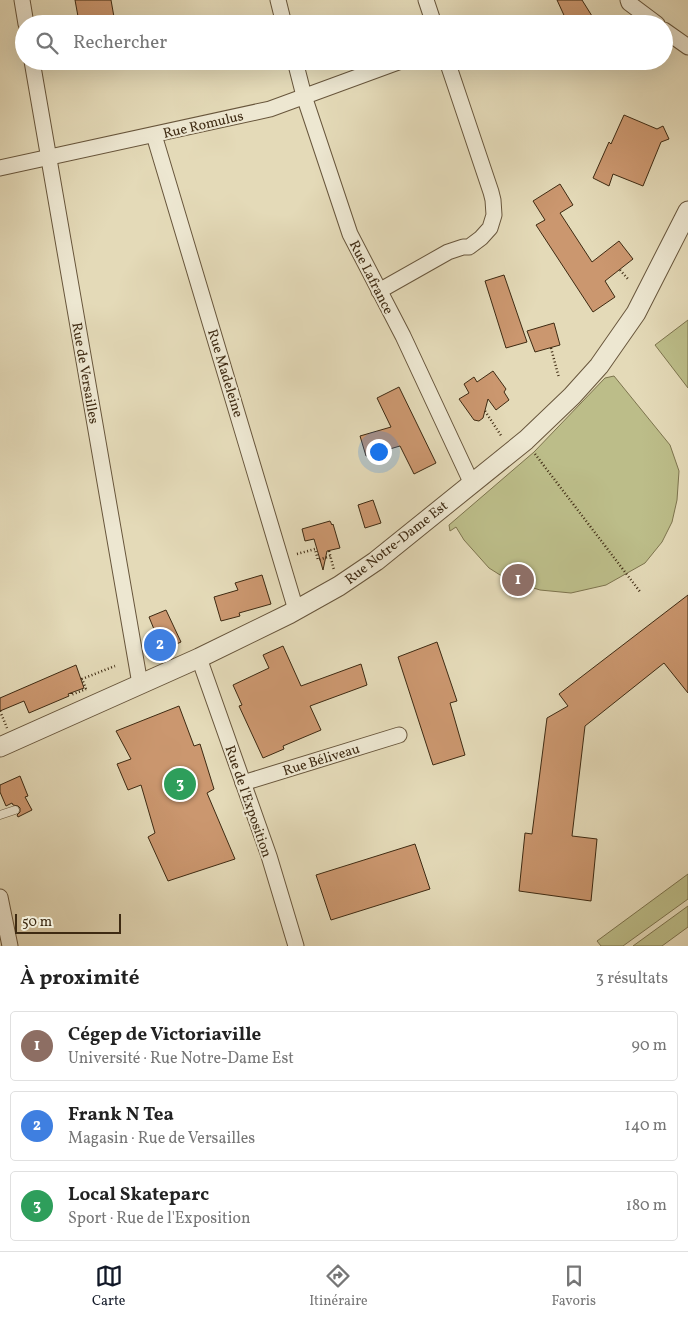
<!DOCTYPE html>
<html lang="fr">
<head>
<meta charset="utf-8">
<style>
  :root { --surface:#fff; --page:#f6f6f6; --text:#222; --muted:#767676; --line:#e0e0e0; --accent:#111827 }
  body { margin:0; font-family:Vollkorn,serif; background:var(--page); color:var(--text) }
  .scale { position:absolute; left:15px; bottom:12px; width:106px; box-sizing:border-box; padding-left:5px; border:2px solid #3e2a12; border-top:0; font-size:14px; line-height:18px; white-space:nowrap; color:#3e2a12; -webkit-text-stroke:4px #ede7d1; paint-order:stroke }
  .you { position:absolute; left:378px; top:451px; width:18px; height:18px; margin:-12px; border:4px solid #fff; border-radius:50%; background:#1a73e8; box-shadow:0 0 0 8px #1a73e833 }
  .badge { display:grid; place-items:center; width:32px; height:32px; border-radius:50%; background:var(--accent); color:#fff; font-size:16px; font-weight:700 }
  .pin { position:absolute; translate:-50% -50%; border:2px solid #fff; box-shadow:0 1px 5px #0006 }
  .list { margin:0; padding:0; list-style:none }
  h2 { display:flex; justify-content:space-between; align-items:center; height:65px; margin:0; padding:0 20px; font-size:21px }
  h2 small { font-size:16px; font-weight:400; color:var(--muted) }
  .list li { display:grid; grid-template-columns:32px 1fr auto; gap:15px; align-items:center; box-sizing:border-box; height:70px; margin:0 10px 10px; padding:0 10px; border:1px solid var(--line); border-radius:5px }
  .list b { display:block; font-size:19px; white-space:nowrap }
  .list p { margin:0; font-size:16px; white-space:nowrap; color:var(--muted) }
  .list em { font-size:16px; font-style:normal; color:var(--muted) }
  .icon { flex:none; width:28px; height:28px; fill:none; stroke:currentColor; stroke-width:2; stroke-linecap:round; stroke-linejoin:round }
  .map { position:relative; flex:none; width:688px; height:946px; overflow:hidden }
  .search { position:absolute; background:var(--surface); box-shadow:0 5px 20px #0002; left:15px; right:15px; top:15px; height:55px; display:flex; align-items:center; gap:12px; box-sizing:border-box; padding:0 18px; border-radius:28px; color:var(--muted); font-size:19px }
  .sheet { height:305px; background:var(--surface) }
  nav { display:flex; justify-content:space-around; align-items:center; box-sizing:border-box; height:70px; border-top:1px solid var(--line); background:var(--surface); font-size:14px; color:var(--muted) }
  nav a { display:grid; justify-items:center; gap:2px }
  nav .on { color:var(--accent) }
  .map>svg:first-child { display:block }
</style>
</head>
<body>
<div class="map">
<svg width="688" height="946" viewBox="0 0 688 946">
  <rect width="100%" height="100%" fill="#e4dab8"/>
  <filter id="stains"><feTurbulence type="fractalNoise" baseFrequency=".004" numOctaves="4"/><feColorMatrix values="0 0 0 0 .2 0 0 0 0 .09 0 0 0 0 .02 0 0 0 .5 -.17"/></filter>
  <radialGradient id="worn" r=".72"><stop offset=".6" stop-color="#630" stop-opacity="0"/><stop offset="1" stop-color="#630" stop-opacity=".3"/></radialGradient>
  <g fill="#bcbd89" stroke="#7d744e">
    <polygon points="688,320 688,388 655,345"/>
    <polygon points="614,376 670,445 679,471 677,500 672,522 662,542 645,563 606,585 571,593 540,590 508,580 489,568 464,540 456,527 450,531 449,525 534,452 605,378"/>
    <polygon points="688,874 688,899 623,946 601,946 597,941"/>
    <polygon points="688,906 688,927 662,946 633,946"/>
  </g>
  <g fill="#cb976f" stroke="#3e2a12">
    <polygon points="75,0 111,0 114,17 79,22"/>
    <polygon points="557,0 582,0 597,24 568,24"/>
    <polygon points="624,115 657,129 663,126 669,139 661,142 643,186 613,174 609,186 593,178 609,142 611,144"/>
    <polygon points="560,184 573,205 560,213 592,262 619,241 633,259 605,281 615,297 593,312 536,225 545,220 533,201"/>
    <polygon points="504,275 527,342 506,348 485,281"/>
    <polygon points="554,323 560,345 535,352 527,331"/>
    <polygon points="493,371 506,389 504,392 509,400 496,410 488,399 483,418 479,421 474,420 459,399 469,393 464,384 474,377 477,382"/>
    <polygon points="399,387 436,463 414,474 400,446 366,456 360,436 391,427 377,398"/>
    <polygon points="373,500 381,523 365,528 358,505"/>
    <polygon points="330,521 332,525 333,524 340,548 327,551 323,570 314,539 305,541 302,529"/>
    <polygon points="262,575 271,604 239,613 240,616 221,621 214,597 238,590 235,583"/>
    <polygon points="688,595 688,693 664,663 585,726 572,836 597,839 591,901 519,891 525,833 532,834 547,718 568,706 559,694"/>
    <polygon points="166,610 181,642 158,652 153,640 158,639 149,617"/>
    <polygon points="437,642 457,701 450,703 465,755 433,765 398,657"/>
    <polygon points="283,646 301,686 361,664 367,685 310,706 321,730 283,746 284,749 263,758 239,706 242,705 233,685 269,668 263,655"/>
    <polygon points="76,665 84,688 68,694 69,696 29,713 24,701 0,711 0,698"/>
    <polygon points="179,706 194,746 200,744 214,789 207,793 235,859 168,881 148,837 155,833 141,785 128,790 117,764 131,759 116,731"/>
    <polygon points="20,776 28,796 25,797 32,810 18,817 17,815 20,812 20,808 18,806 13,805 12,803 6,806 0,792 0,785"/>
    <polygon points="415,844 430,889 331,920 316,875"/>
  </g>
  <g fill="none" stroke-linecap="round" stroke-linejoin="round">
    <defs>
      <polyline id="service" points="0,815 15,810"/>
      <g id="minor">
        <polyline points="22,0 26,24"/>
        <polyline points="278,0 284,24"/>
        <polyline points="426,0 434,24"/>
        <polyline points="628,0 629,3 657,24"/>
        <polyline points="664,30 688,47"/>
        <polyline points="32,61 140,684"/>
        <polyline points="295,61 304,96 350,234 403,336 472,484"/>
        <polyline points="154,135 296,610"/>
        <polyline points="0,168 270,109 401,61"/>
        <polyline points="379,291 448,252 463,247 469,247 481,238 490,228 494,215 493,200 491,192 447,61"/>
        <polyline points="199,658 269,856 296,946"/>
        <polyline points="243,783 399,735"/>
        <polyline points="0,897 10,946"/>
      </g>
      <polyline id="tertiary" points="0,747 199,658 289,614 339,586 376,561 526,440 572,396 599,366 636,313 688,211"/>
    </defs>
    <use href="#service" stroke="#68563c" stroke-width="9"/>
    <use href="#minor" stroke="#68563c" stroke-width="17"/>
    <use href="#tertiary" stroke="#68563c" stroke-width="21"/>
    <g stroke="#3e2a12" stroke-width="2.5" stroke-dasharray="1 2.5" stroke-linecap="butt">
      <polyline points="620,270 628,279"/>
      <polyline points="551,348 559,378"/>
      <polyline points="485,411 502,437"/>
      <polyline points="535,454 641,593"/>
      <polyline points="329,551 334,570"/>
      <polyline points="297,554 315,549 318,560 331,556"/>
      <polyline points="171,646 173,652"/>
      <polyline points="86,689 82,679 115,666"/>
      <polyline points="71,693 71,695 86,689"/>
      <polyline points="0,711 7,728"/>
    </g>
    <use href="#service" stroke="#ede7d1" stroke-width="8"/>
    <use href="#minor" stroke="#ede7d1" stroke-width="15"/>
    <use href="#tertiary" stroke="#ede7d1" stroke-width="19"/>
  </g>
  <g text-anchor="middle" stroke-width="4" stroke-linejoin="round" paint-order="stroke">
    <g font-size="14" fill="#3e2a12" stroke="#ede7d1">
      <text transform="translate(203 124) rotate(-13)" y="5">Rue Romulus</text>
      <text transform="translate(372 277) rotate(63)" y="5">Rue Lafrance</text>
      <text transform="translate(86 373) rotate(80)" y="5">Rue de Versailles</text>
      <text transform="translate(226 373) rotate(73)" y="5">Rue Madeleine</text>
      <text transform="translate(396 542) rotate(-38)" y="5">Rue Notre-Dame Est</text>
      <text transform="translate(321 759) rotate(-17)" y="5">Rue Béliveau</text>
      <text transform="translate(249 801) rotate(71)" y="5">Rue de l'Exposition</text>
    </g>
  </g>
  <rect width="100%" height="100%" filter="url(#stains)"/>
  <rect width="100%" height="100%" fill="url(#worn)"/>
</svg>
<div class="scale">50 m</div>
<div class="you"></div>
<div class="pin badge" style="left:518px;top:580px;background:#8d6e63">1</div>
<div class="pin badge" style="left:160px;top:645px;background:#3f7fe0">2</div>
<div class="pin badge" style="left:180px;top:784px;background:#2e9e5b">3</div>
<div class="search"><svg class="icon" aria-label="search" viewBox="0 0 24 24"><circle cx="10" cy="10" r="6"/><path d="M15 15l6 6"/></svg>Rechercher</div>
</div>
<section class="sheet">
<h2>À proximité<small>3 résultats</small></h2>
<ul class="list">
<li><span class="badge" style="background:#8d6e63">1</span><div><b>Cégep de Victoriaville</b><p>Université · Rue Notre-Dame Est</p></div><em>90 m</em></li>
<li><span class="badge" style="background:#3f7fe0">2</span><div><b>Frank N Tea</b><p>Magasin · Rue de Versailles</p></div><em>140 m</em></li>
<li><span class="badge" style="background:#2e9e5b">3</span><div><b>Local Skateparc</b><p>Sport · Rue de l'Exposition</p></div><em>180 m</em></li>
</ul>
</section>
<nav>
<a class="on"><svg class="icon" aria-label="map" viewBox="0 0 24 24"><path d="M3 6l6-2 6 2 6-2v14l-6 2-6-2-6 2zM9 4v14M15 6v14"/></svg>Carte</a>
<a><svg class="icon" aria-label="directions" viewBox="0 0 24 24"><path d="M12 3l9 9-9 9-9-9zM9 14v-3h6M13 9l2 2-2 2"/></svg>Itinéraire</a>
<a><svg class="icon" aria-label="saved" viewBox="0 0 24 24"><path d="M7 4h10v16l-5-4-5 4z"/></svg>Favoris</a>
</nav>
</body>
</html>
